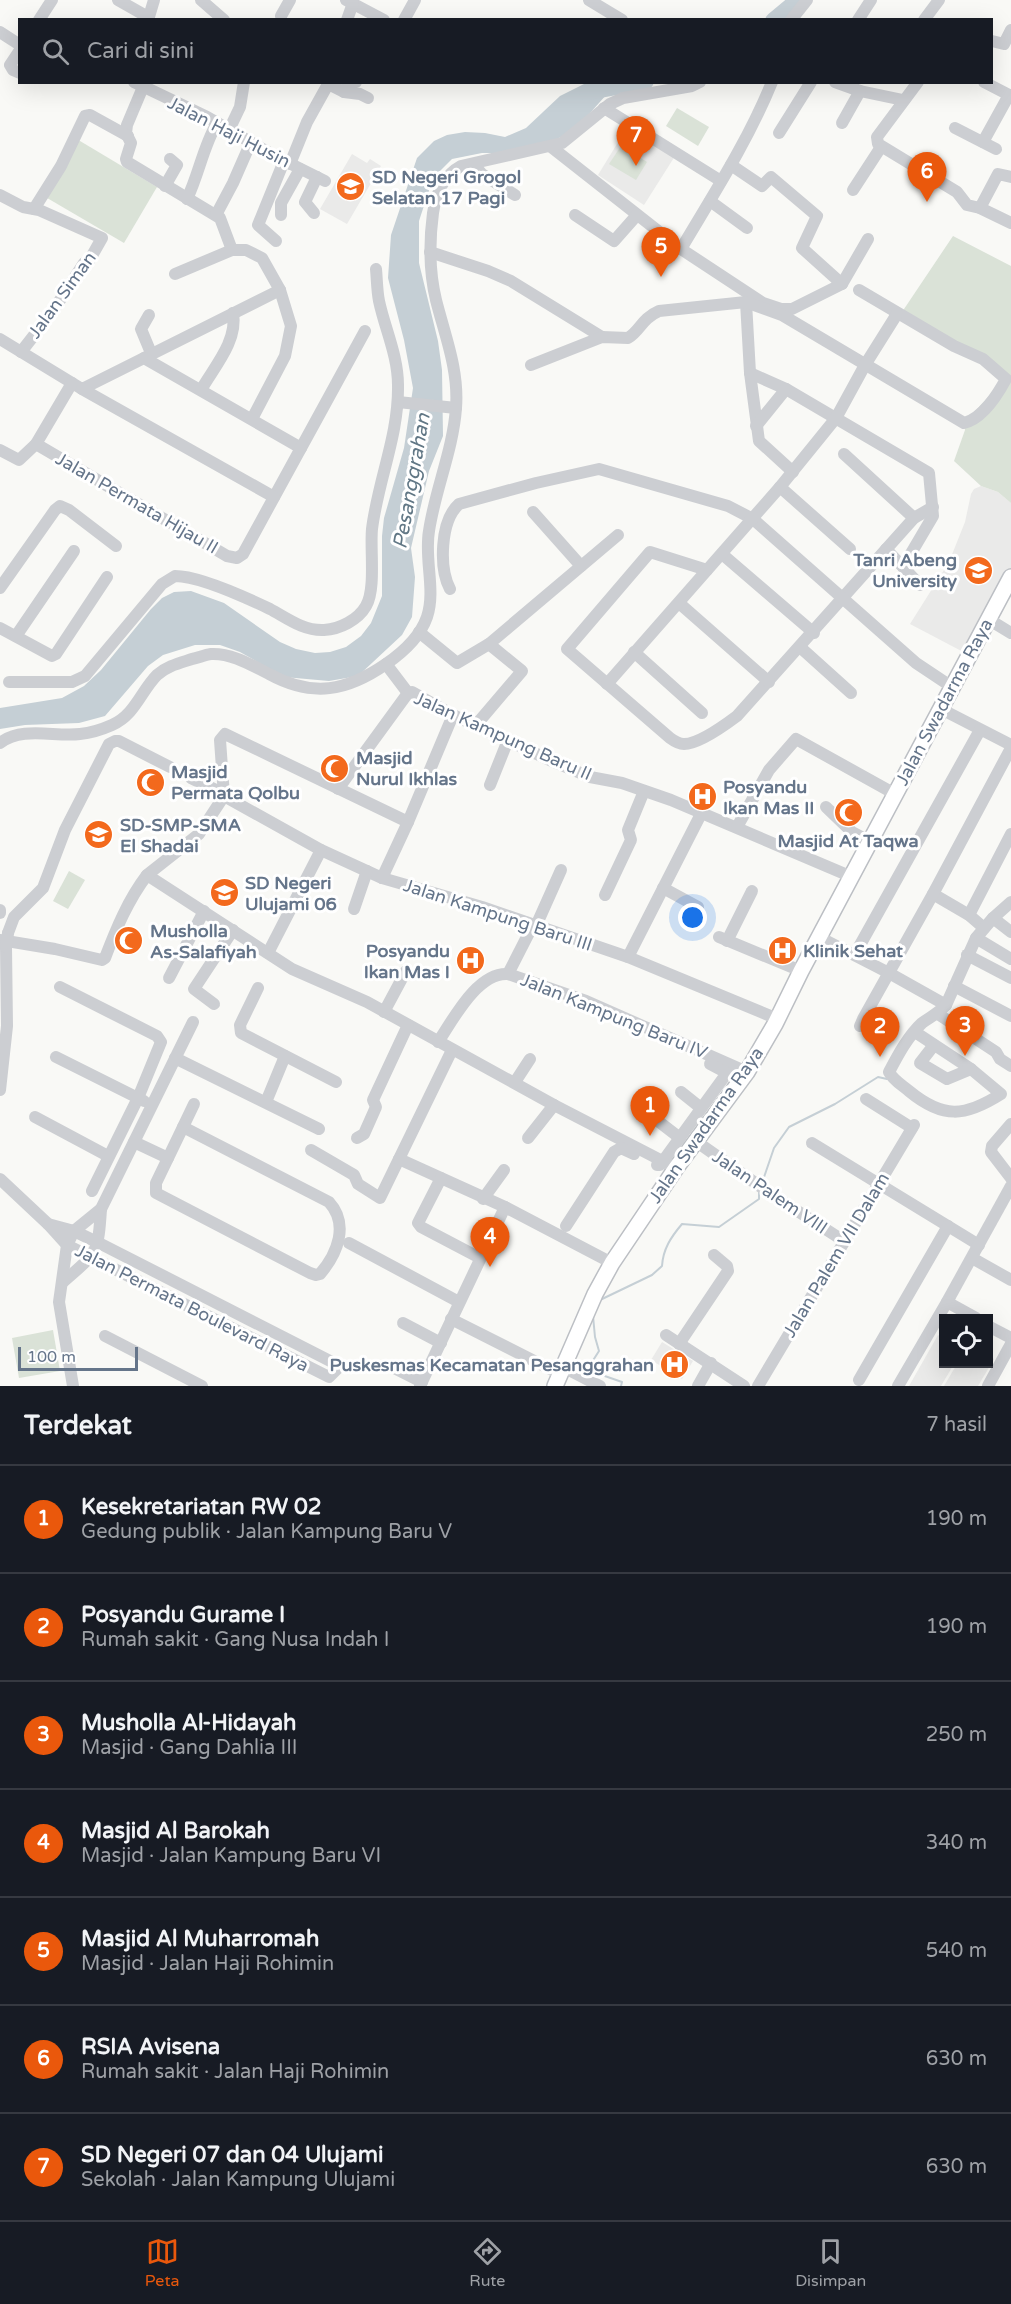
<!DOCTYPE html>
<html lang="id">
<head>
<meta charset="utf-8">
<style>
  :root { --surface:#171b24; --page:#242831; --text:#f1f3f6; --muted:#9ea1a6; --line:#363941; --accent:#ea580c }
  body { margin:0; font-family:"Varela Round",sans-serif; background:var(--page); color:var(--text) }
  .controls { position:absolute; right:18px; bottom:18px; display:grid; overflow:hidden; border-radius:0px; box-shadow:0 6px 24px #0002 }
  .controls button { width:54px; height:54px; display:grid; place-items:center; padding:0; border:0; border-bottom:2px solid var(--line); background:var(--surface); color:var(--text); font:30px sans-serif }
  .scale { position:absolute; left:18px; bottom:15px; width:120px; box-sizing:border-box; padding-left:6px; border:3px solid #65758a; border-top:0; font-size:16px; line-height:21px; white-space:nowrap; color:#65758a; -webkit-text-stroke:4px #fff; paint-order:stroke }
  .you { position:absolute; left:693px; top:918px; width:21px; height:21px; margin:-15px; border:4px solid #fff; border-radius:50%; background:#1a73e8; box-shadow:0 0 0 9px #1a73e833 }
  .badge { display:grid; place-items:center; width:39px; height:39px; border-radius:50%; background:var(--accent); color:#fff; font-size:20px; font-weight:700 }
  .pin { position:absolute; translate:-50% -50px; filter:drop-shadow(0 2px 3px #0008) }
  .pin::after { content:''; position:absolute; top:32px; width:21px; height:18px; background:inherit; clip-path:polygon(0 0,100% 0,50% 100%) }
  .list { margin:0; padding:0; list-style:none }
  h2 { display:flex; justify-content:space-between; align-items:center; height:78px; margin:0; padding:0 24px; font-size:26px }
  h2 small { font-size:20px; font-weight:400; color:var(--muted) }
  .list li { display:grid; grid-template-columns:39px 1fr auto; gap:18px; align-items:center; box-sizing:border-box; height:108px; padding:0 24px; border-top:2px solid var(--line) }
  .list b { display:block; font-size:22px; white-space:nowrap }
  .list p { margin:0; font-size:20px; white-space:nowrap; color:var(--muted) }
  .list em { font-size:20px; font-style:normal; color:var(--muted) }
  .icon { flex:none; width:33px; height:33px; fill:none; stroke:currentColor; stroke-width:2; stroke-linecap:round; stroke-linejoin:round }
  .map { position:relative; flex:none; width:1011px; height:1386px; overflow:hidden }
  .search { position:absolute; background:var(--surface); box-shadow:0 6px 24px #0002; left:18px; right:18px; top:18px; height:66px; display:flex; align-items:center; gap:15px; box-sizing:border-box; padding:0 21px; border-radius:0px; color:var(--muted); font-size:22px }
  .sheet { height:834px; background:var(--surface) }
  nav { display:flex; justify-content:space-around; align-items:center; box-sizing:border-box; height:84px; border-top:2px solid var(--line); background:var(--surface); font-size:16px; color:var(--muted) }
  nav a { display:grid; justify-items:center; gap:3px }
  nav .on { color:var(--accent) }
  .map>svg:first-child { display:block }
</style>
</head>
<body>
<div class="map">
<svg width="1011" height="1386" viewBox="0 0 1011 1386">
  <rect width="100%" height="100%" fill="#f9f9f6"/>
  <g fill="#eaeae9">
    <polygon points="628,126 675,156 644,205 598,175"/>
    <polygon points="352,154 367,163 370,159 381,166 347,224 320,209"/>
    <polygon points="981,486 998,492 1011,503 1011,577 969,655 910,624 949,562 965,522 971,494 974,489"/>
    <polygon points="938,1335 943,1338 944,1364 954,1364 941,1386 909,1386"/>
    <polygon points="662,1342 693,1361 682,1379 651,1360"/>
    <polygon points="989,1356 994,1359 978,1386 944,1386 957,1364 988,1364"/>
  </g>
  <g fill="#dae2d7">
    <polygon points="677,108 709,127 698,146 666,126"/>
    <polygon points="75,138 157,187 124,243 42,195"/>
    <polygon points="621,146 647,162 636,180 609,164"/>
    <polygon points="953,236 1011,266 1011,503 998,492 981,486 954,461 965,430 964,423 1006,378 900,315"/>
    <polygon points="69,871 85,880 68,909 53,901"/>
    <polygon points="53,1330 60,1371 19,1378 12,1338"/>
  </g>
  <polygon fill="#c5cfd5" points="586,83 603,83 607,94 574,131 550,142 504,153 482,153 452,159 433,178 419,221 419,263 438,341 442,370 443,436 429,471 411,548 415,577 412,617 402,635 358,676 329,681 284,677 240,652 220,645 195,645 163,655 148,666 105,716 79,723 25,725 0,729 0,708 62,698 84,686 101,670 151,609 162,598 174,592 191,591 224,603 280,642 296,649 315,653 330,652 346,647 361,636 371,623 382,596 382,536 384,518 404,448 413,388 404,340 388,278 391,235 417,158 434,141 447,135 465,132 485,133 505,137 526,128 560,96"/>
  <g fill="none" stroke-linecap="round" stroke-linejoin="round">
    <g stroke="#c5cfd5" stroke-width="2">
      <polyline points="762,1183 774,1148 789,1127 835,1104 878,1077 887,1079"/>
      <path d="M 600,1300 L 652,1275 L 662,1266 C 663,1249 671,1237 682,1224 L 719,1227 L 759,1199 L 759,1191"/>
      <polyline points="593,1316 595,1337 599,1351 592,1362 599,1374 622,1382 621,1386"/>
    </g>
    <g stroke="#c5cfd5" stroke-width="15">
      <polyline points="773,20 797,0"/>
      <polyline points="587,93 646,82"/>
    </g>
    <defs>
      <polyline id="major" points="555,1386 595,1294 612,1263 676,1168 747,1072 775,1024 801,971 1011,577"/>
    </defs>
    <use href="#major" stroke="#bcbfc4" stroke-width="18"/>
    <g stroke="#ccced2" stroke-width="12">
      <polyline points="118,0 148,17"/>
      <polyline points="201,0 224,20"/>
      <polyline points="346,0 384,20"/>
      <polyline points="589,0 622,20"/>
      <polyline points="281,16 290,0"/>
      <polyline points="39,20 52,0"/>
      <polyline points="148,20 154,0"/>
      <polyline points="347,20 353,3"/>
      <polyline points="404,20 415,0"/>
      <polyline points="791,20 807,0"/>
      <polyline points="858,20 871,0"/>
      <polyline points="924,20 939,0"/>
      <polyline points="0,32 20,45"/>
      <polyline points="992,41 1004,44 1011,30"/>
      <polyline points="20,50 10,65 13,70 20,73"/>
      <polyline points="134,82 207,117 273,155 325,181"/>
      <polyline points="835,82 860,91 903,100"/>
      <polyline points="918,82 877,137 878,144 957,192 967,205 980,208 1011,223"/>
      <polyline points="984,82 1011,96"/>
      <polyline points="143,87 127,125 126,133 131,143 126,159 127,162 220,218 232,250"/>
      <polyline points="344,92 348,85 356,82"/>
      <polyline points="604,108 721,181"/>
      <polyline points="842,123 860,91"/>
      <polyline points="955,128 996,149"/>
      <polyline points="229,130 240,107 244,82"/>
      <polyline points="779,133 811,82"/>
      <polyline points="983,142 1009,95"/>
      <polyline points="550,146 681,249 763,303 781,309 792,309 842,284 802,248 817,216 771,177 762,186 731,165"/>
      <polyline points="290,164 307,122 327,86 330,85 344,92 360,94 368,98"/>
      <polyline points="473,164 482,174 515,195"/>
      <polyline points="165,186 177,165 170,159"/>
      <polyline points="853,190 881,147"/>
      <polyline points="0,195 23,207 39,210 102,238 89,261 84,263 53,311 21,352"/>
      <path d="M 187,199 C 199,174 203,147 217,123"/>
      <polyline points="710,201 747,228"/>
      <polyline points="980,208 998,174 1011,177"/>
      <polyline points="34,209 61,166 85,116 90,115 128,136"/>
      <polyline points="314,213 305,202 317,177"/>
      <polyline points="216,215 233,183 251,142"/>
      <polyline points="281,215 281,203 300,169"/>
      <polyline points="575,215 614,241 637,215"/>
      <polyline points="276,241 258,225 284,161"/>
      <path d="M 681,249 C 713,195 748,141 772,82"/>
      <polyline points="430,252 488,271 511,281 602,337"/>
      <polyline points="175,274 232,250 246,250 262,258 280,290 291,326 285,356 252,419"/>
      <polyline points="842,284 868,239"/>
      <polyline points="746,302 750,373 759,441 793,472"/>
      <polyline points="149,315 141,329 151,353"/>
      <polyline points="0,339 82,389 280,290"/>
      <polyline points="144,358 301,448"/>
      <path d="M 531,365 L 602,337 L 628,338 C 641,330 641,319 659,311 L 746,302 L 782,315 L 964,423 C 982,419 998,394 1006,379 L 983,359 L 954,346 L 859,290"/>
      <polyline points="750,373 786,389 929,473 933,516 903,567"/>
      <polyline points="72,383 36,444 227,556 237,558 243,554 365,331"/>
      <polyline points="82,389 274,497"/>
      <path d="M 201,390 C 214,367 238,341 233,313"/>
      <polyline points="398,402 456,408"/>
      <polyline points="756,426 786,389"/>
      <polyline points="0,450 19,460 36,444"/>
      <polyline points="844,454 914,518"/>
      <polyline points="780,487 850,549"/>
      <polyline points="533,512 581,566"/>
      <polyline points="886,549 920,585"/>
      <polyline points="722,554 814,633"/>
      <path d="M 707,570 L 650,552 L 567,649 L 670,738 C 674,741 679,744 684,744 C 699,744 725,725 737,716 L 914,518 L 933,507"/>
      <polyline points="0,588 55,510 60,506 69,510 116,546"/>
      <path d="M 450,589 C 439,568 440,521 459,504 L 536,483 L 599,469 L 728,506 L 753,519 L 916,663 L 952,687"/>
      <polyline points="679,603 769,682"/>
      <polyline points="988,619 1011,633"/>
      <polyline points="0,628 52,656 56,654 107,577"/>
      <polyline points="419,632 457,663 489,644"/>
      <polyline points="16,636 74,551"/>
      <polyline points="801,648 851,693"/>
      <polyline points="634,652 702,713"/>
      <polyline points="386,664 408,693"/>
      <path d="M 9,682 L 72,682 L 85,676 L 162,584 L 175,576 C 199,576 247,598 270,609 C 287,618 303,631 324,630 C 340,629 358,620 366,606 C 376,589 370,550 372,529 C 378,480 399,435 398,385 C 398,356 385,329 379,301 C 377,291 377,280 376,269"/>
      <polyline points="607,684 780,487 836,418 865,365 897,314"/>
      <polyline points="941,709 1011,745"/>
      <polyline points="476,725 522,671 489,644 618,535"/>
      <path d="M 0,743 C 22,726 54,737 80,734 C 90,733 103,729 112,725 C 135,715 141,691 157,675 C 167,666 180,663 192,659 C 198,658 204,655 211,654 C 232,653 251,665 269,674 C 313,698 347,691 386,664 C 402,653 420,637 427,617 C 436,590 424,559 429,531 C 435,490 453,450 456,408 C 459,370 445,336 436,300 C 429,271 429,243 433,213 C 436,193 443,176 461,166 L 562,143 L 610,104 L 623,98 L 692,86 L 700,82"/>
      <polyline points="191,778 224,794"/>
      <polyline points="490,785 508,740"/>
      <polyline points="338,789 408,693 412,692 453,715 554,762 590,777 622,783 671,800 852,877"/>
      <polyline points="224,796 321,850 382,878 482,907 628,957 778,1019"/>
      <polyline points="224,796 220,740 225,734 408,822"/>
      <polyline points="826,807 852,832 871,842"/>
      <polyline points="737,827 769,770 796,739 895,794"/>
      <polyline points="147,875 292,969 367,1002 554,1105 676,1168"/>
      <polyline points="382,878 408,822 453,715"/>
      <polyline points="663,888 698,907"/>
      <polyline points="933,894 969,915 984,928"/>
      <polyline points="605,895 631,840 628,830 644,791"/>
      <polyline points="354,909 367,871"/>
      <polyline points="0,910 0,913"/>
      <polyline points="969,915 1011,834"/>
      <polyline points="993,918 1011,932"/>
      <polyline points="536,926 561,870"/>
      <polyline points="8,933 14,917 43,888 65,830 109,744 115,741 119,741 170,767"/>
      <polyline points="719,937 801,971"/>
      <polyline points="819,937 889,973 946,1005"/>
      <polyline points="976,938 1011,959"/>
      <path d="M 0,940 L 55,949 L 102,960 L 105,958 C 116,929 128,900 147,875 L 199,834 L 224,796"/>
      <polyline points="727,941 752,891"/>
      <polyline points="268,953 321,850"/>
      <polyline points="855,954 980,730"/>
      <polyline points="967,955 1011,978"/>
      <polyline points="628,957 702,812"/>
      <polyline points="508,974 533,925"/>
      <polyline points="169,978 204,911"/>
      <polyline points="954,986 1011,1016"/>
      <polyline points="60,987 157,1036 161,1042 138,1098 92,1191"/>
      <polyline points="258,988 240,1025 241,1033 336,1082"/>
      <polyline points="214,1004 194,989 233,930"/>
      <polyline points="384,1012 406,971"/>
      <polyline points="938,1014 996,1052 1000,1059 1011,1066"/>
      <polyline points="860,1026 863,1019 933,894 1011,748"/>
      <path d="M 915,1032 L 971,1069 L 1001,1094 C 965,1117 943,1119 909,1091 C 902,1085 893,1080 889,1072 C 898,1055 908,1036 922,1023 C 930,1017 939,1013 946,1005 L 976,938 L 993,918 L 1011,902"/>
      <path d="M 438,1042 C 453,1020 477,972 508,974 L 586,1001 L 747,1072"/>
      <polyline points="934,1045 920,1063 947,1079 971,1069"/>
      <polyline points="56,1057 144,1101"/>
      <polyline points="175,1058 319,1129"/>
      <polyline points="515,1082 530,1059"/>
      <polyline points="0,1090 7,1026 6,947"/>
      <polyline points="681,1092 701,1108"/>
      <polyline points="866,1099 912,1128"/>
      <polyline points="266,1102 285,1056"/>
      <polyline points="35,1117 108,1156"/>
      <polyline points="654,1118 680,1138"/>
      <polyline points="1011,1124 992,1146 991,1152 1011,1178"/>
      <path d="M 183,1127 L 329,1202 C 349,1224 338,1253 320,1274 L 316,1275 L 310,1273 L 156,1193 L 156,1183 Z"/>
      <polyline points="183,1127 194,1104"/>
      <polyline points="357,1138 364,1134 376,1107 373,1100 408,1025"/>
      <polyline points="528,1138 554,1105"/>
      <polyline points="134,1142 168,1158"/>
      <polyline points="697,1142 771,1194 844,1241"/>
      <polyline points="812,1143 979,1245"/>
      <polyline points="311,1150 354,1175 358,1184 380,1198 452,1050"/>
      <polyline points="399,1159 505,1207 612,1263"/>
      <polyline points="657,1165 660,1165 663,1161 727,1073 710,1064"/>
      <polyline points="441,1178 418,1223 421,1227 480,1258"/>
      <polyline points="0,1179 48,1224"/>
      <polyline points="483,1199 504,1170"/>
      <polygon points="48,1224 74,1231 99,1243 336,1364 337,1369 329,1377 67,1245"/>
      <polyline points="566,1226 614,1152 621,1148 634,1154"/>
      <polyline points="349,1243 459,1302"/>
      <polyline points="972,1258 1011,1280"/>
      <path d="M 63,1282 C 97,1252 98,1255 101,1209"/>
      <polyline points="947,1302 1011,1186"/>
      <polyline points="451,1319 560,1374"/>
      <polyline points="403,1323 441,1343"/>
      <polyline points="988,1326 1011,1338"/>
      <polyline points="666,1335 744,1386"/>
      <polyline points="105,1336 202,1386"/>
      <polyline points="679,1344 728,1271 727,1266 714,1255"/>
      <polyline points="392,1367 422,1382"/>
      <polyline points="563,1367 600,1386"/>
      <polyline points="859,1380 948,1226"/>
      <polyline points="73,1386 59,1302 67,1245 74,1231 101,1209 193,1022"/>
      <polyline points="420,1386 505,1207"/>
      <polyline points="698,1386 711,1363"/>
      <polyline points="758,1386 914,1125"/>
      <polyline points="898,1386 947,1302 976,1318"/>
      <polyline points="988,1386 1011,1344"/>
    </g>
    <use href="#major" stroke="#fff" stroke-width="15"/>
    <polyline stroke="#ccced2" stroke-width="12" points="6,947 8,933"/>
  </g>
  <defs>
    <symbol id="school-disc" viewBox="-11 -11 22 22"><circle r="9.5" fill="#f3691c" stroke="#fff"/><path d="M0-5L7-2L0 1L-7-2ZM-4 1L0 2.5L4 1V4Q0 6-4 4Z" fill="#fff"/></symbol>
    <symbol id="university-disc" viewBox="-11 -11 22 22"><circle r="9.5" fill="#f3691c" stroke="#fff"/><path d="M0-5L7-2L0 1L-7-2ZM-4 1L0 2.5L4 1V4Q0 6-4 4Z" fill="#fff"/></symbol>
    <symbol id="mosque-disc" viewBox="-11 -11 22 22"><circle r="9.5" fill="#f3691c" stroke="#fff"/><path d="M3.5-4.9A6 6 0 1 0 3.5 4.9A5 5 0 1 1 3.5-4.9Z" fill="#fff"/></symbol>
    <symbol id="hospital-disc" viewBox="-11 -11 22 22"><circle r="9.5" fill="#f3691c" stroke="#fff"/><path d="M-5-5h3v3.5h4V-5h3V5h-3V1.5h-4V5h-3Z" fill="#fff"/></symbol>
  </defs>
  <g fill-rule="evenodd">
    <use href="#school-disc" x="334" y="170" width="33" height="33"/>
    <use href="#university-disc" x="962" y="554" width="33" height="33"/>
    <use href="#mosque-disc" x="318" y="752" width="33" height="33"/>
    <use href="#mosque-disc" x="134" y="766" width="33" height="33"/>
    <use href="#hospital-disc" x="686" y="780" width="33" height="33"/>
    <use href="#mosque-disc" x="832" y="796" width="33" height="33"/>
    <use href="#school-disc" x="82" y="818" width="33" height="33"/>
    <use href="#school-disc" x="208" y="876" width="33" height="33"/>
    <use href="#mosque-disc" x="112" y="924" width="33" height="33"/>
    <use href="#hospital-disc" x="766" y="934" width="33" height="33"/>
    <use href="#hospital-disc" x="454" y="944" width="33" height="33"/>
    <use href="#hospital-disc" x="658" y="1348" width="33" height="33"/>
  </g>
  <g text-anchor="middle" stroke-width="6" stroke-linejoin="round" paint-order="stroke">
    <g font-size="18" fill="#65758a" stroke="#fff">
      <text transform="translate(229 132) rotate(27)" y="6">Jalan Haji Husin</text>
      <text transform="translate(62 295) rotate(-54)" y="6">Jalan Siman</text>
      <text transform="translate(137 503) rotate(30)" y="6">Jalan Permata Hijau II</text>
      <text transform="translate(944 702) rotate(-62)" y="6">Jalan Swadarma Raya</text>
      <text transform="translate(503 736) rotate(24)" y="6">Jalan Kampung Baru II</text>
      <text transform="translate(498 915) rotate(18)" y="6">Jalan Kampung Baru III</text>
      <text transform="translate(614 1016) rotate(22)" y="6">Jalan Kampung Baru IV</text>
      <text transform="translate(706 1125) rotate(-55)" y="6">Jalan Swadarma Raya</text>
      <text transform="translate(770 1192) rotate(34)" y="6">Jalan Palem VIII</text>
      <text transform="translate(836 1255) rotate(-59)" y="6">Jalan Palem VII Dalam</text>
      <text transform="translate(192 1308) rotate(27)" y="6">Jalan Permata Boulevard Raya</text>
    </g>
    <g font-size="18" font-weight="bold" fill="#65758a" stroke="#fff" text-anchor="start">
      <text x="372" y="183">SD Negeri Grogol<tspan x="372" dy="21">Selatan 17 Pagi</tspan></text>
      <text x="957" y="566" text-anchor="end">Tanri Abeng<tspan x="957" dy="21">University</tspan></text>
      <text x="356" y="764">Masjid<tspan x="356" dy="21">Nurul Ikhlas</tspan></text>
      <text x="171" y="778">Masjid<tspan x="171" dy="21">Permata Qolbu</tspan></text>
      <text x="723" y="793">Posyandu<tspan x="723" dy="21">Ikan Mas II</tspan></text>
      <text x="120" y="831">SD-SMP-SMA<tspan x="120" dy="21">El Shadai</tspan></text>
      <text x="848" y="847" text-anchor="middle">Masjid At Taqwa</text>
      <text x="245" y="889">SD Negeri<tspan x="245" dy="21">Ulujami 06</tspan></text>
      <text x="150" y="937">Musholla<tspan x="150" dy="21">As-Salafiyah</tspan></text>
      <text x="450" y="957" text-anchor="end">Posyandu<tspan x="450" dy="21">Ikan Mas I</tspan></text>
      <text x="803" y="957">Klinik Sehat</text>
      <text x="654" y="1371" text-anchor="end">Puskesmas Kecamatan Pesanggrahan</text>
    </g>
    <g font-size="20" font-style="italic" fill="#617785" stroke="#fff">
      <text transform="translate(411 481) rotate(-80)" y="7">Pesanggrahan</text>
    </g>
  </g>
</svg>
<div class="controls">
<button><svg class="icon" aria-label="locate" viewBox="0 0 24 24"><circle cx="12" cy="12" r="6"/><path d="M12 2v4M12 18v4M2 12h4M18 12h4"/></svg></button>
</div>
<div class="scale">100 m</div>
<div class="you"></div>
<div class="pin badge" style="left:650px;top:1136px">1</div>
<div class="pin badge" style="left:880px;top:1057px">2</div>
<div class="pin badge" style="left:965px;top:1056px">3</div>
<div class="pin badge" style="left:490px;top:1267px">4</div>
<div class="pin badge" style="left:661px;top:277px">5</div>
<div class="pin badge" style="left:927px;top:202px">6</div>
<div class="pin badge" style="left:636px;top:166px">7</div>
<div class="search"><svg class="icon" aria-label="search" viewBox="0 0 24 24"><circle cx="10" cy="10" r="6"/><path d="M15 15l6 6"/></svg>Cari di sini</div>
</div>
<section class="sheet">
<h2>Terdekat<small>7 hasil</small></h2>
<ul class="list">
<li><span class="badge">1</span><div><b>Kesekretariatan RW 02</b><p>Gedung publik · Jalan Kampung Baru V</p></div><em>190 m</em></li>
<li><span class="badge">2</span><div><b>Posyandu Gurame I</b><p>Rumah sakit · Gang Nusa Indah I</p></div><em>190 m</em></li>
<li><span class="badge">3</span><div><b>Musholla Al-Hidayah</b><p>Masjid · Gang Dahlia III</p></div><em>250 m</em></li>
<li><span class="badge">4</span><div><b>Masjid Al Barokah</b><p>Masjid · Jalan Kampung Baru VI</p></div><em>340 m</em></li>
<li><span class="badge">5</span><div><b>Masjid Al Muharromah</b><p>Masjid · Jalan Haji Rohimin</p></div><em>540 m</em></li>
<li><span class="badge">6</span><div><b>RSIA Avisena</b><p>Rumah sakit · Jalan Haji Rohimin</p></div><em>630 m</em></li>
<li><span class="badge">7</span><div><b>SD Negeri 07 dan 04 Ulujami</b><p>Sekolah · Jalan Kampung Ulujami</p></div><em>630 m</em></li>
</ul>
</section>
<nav>
<a class="on"><svg class="icon" aria-label="map" viewBox="0 0 24 24"><path d="M3 6l6-2 6 2 6-2v14l-6 2-6-2-6 2zM9 4v14M15 6v14"/></svg>Peta</a>
<a><svg class="icon" aria-label="directions" viewBox="0 0 24 24"><path d="M12 3l9 9-9 9-9-9zM9 14v-3h6M13 9l2 2-2 2"/></svg>Rute</a>
<a><svg class="icon" aria-label="saved" viewBox="0 0 24 24"><path d="M7 4h10v16l-5-4-5 4z"/></svg>Disimpan</a>
</nav>
</body>
</html>
